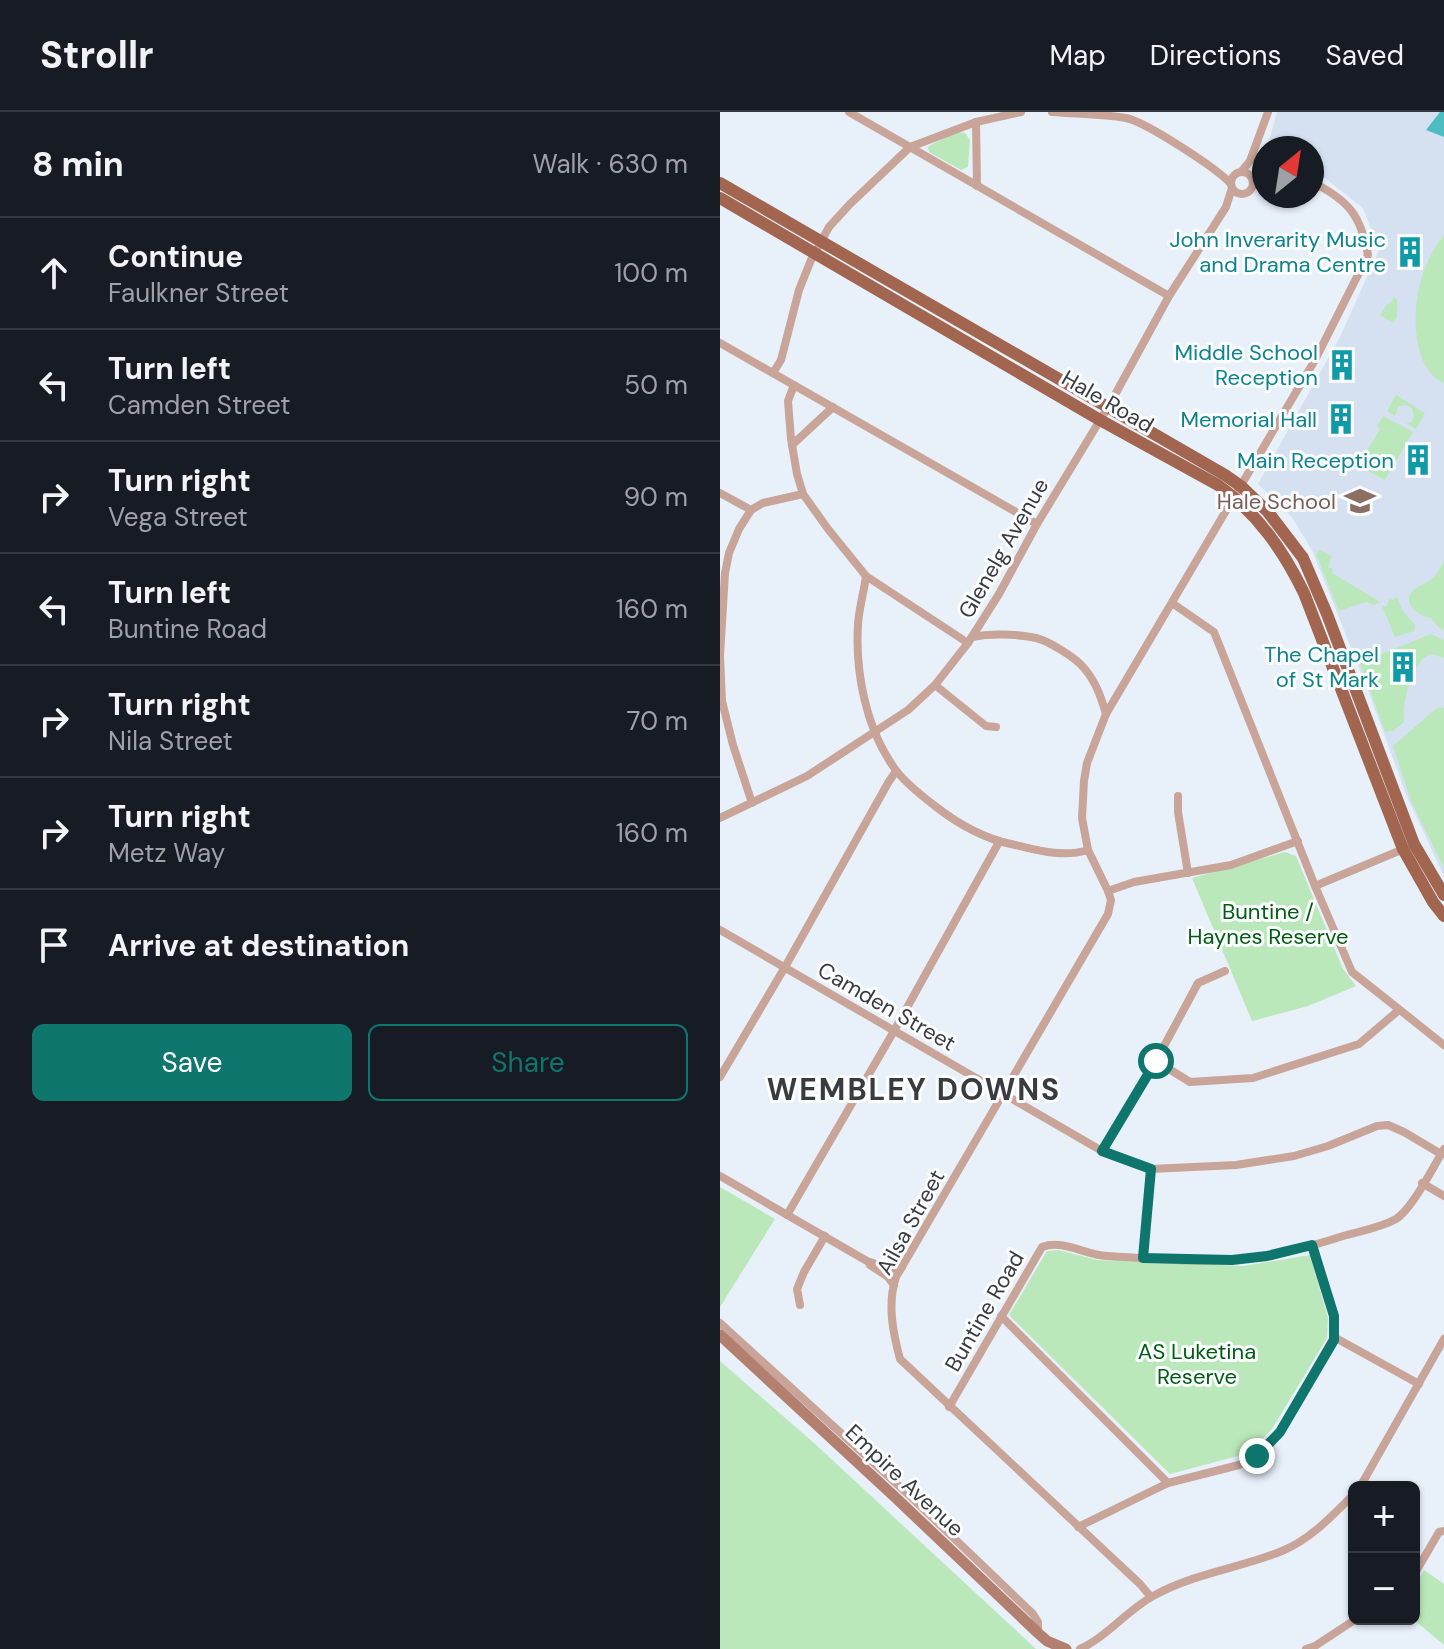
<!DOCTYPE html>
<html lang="en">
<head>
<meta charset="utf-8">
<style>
  :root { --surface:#171b24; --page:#242831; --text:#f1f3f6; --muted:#9ea1a6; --line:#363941; --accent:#0f766e }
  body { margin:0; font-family:"DM Sans",sans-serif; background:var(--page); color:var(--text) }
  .controls { position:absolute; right:24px; bottom:24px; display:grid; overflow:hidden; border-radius:12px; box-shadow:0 2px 6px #0004 }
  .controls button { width:72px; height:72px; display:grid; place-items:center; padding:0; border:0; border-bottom:2px solid var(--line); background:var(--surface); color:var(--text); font:40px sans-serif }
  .compass { position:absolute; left:532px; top:24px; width:72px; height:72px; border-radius:50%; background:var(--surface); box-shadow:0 2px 6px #0004; rotate:30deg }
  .stop { position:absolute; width:24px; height:24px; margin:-18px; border:6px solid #0f766e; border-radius:50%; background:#fff }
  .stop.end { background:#0f766e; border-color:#fff; box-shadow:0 2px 8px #0008 }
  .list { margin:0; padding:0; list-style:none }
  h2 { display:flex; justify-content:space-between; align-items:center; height:104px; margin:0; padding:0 32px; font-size:34px }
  h2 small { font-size:26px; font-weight:400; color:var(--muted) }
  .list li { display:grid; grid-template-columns:52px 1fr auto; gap:24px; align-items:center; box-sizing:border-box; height:112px; padding:0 32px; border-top:2px solid var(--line) }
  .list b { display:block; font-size:30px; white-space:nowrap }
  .list p { margin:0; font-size:26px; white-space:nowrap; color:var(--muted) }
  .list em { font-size:26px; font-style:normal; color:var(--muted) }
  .actions { display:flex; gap:16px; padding:24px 32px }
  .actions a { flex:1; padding:18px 0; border:2px solid var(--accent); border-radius:12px; text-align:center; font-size:28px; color:var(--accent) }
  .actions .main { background:var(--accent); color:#fff }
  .icon { flex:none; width:44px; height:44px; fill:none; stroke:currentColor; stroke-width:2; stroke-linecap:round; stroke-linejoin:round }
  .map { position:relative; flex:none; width:724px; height:1537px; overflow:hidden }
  header { display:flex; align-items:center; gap:48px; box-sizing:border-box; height:112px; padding:0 40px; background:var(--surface); border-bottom:2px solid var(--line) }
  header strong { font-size:38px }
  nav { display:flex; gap:44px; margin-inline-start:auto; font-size:28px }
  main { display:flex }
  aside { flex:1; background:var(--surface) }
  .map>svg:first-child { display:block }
</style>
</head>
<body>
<header>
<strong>Strollr</strong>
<nav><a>Map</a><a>Directions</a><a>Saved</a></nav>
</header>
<main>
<aside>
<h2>8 min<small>Walk · 630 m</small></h2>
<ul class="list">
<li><svg class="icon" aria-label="ahead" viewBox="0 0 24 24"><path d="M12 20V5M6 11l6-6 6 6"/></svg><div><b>Continue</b><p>Faulkner Street</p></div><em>100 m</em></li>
<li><svg class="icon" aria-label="left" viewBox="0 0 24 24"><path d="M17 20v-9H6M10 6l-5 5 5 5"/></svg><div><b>Turn left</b><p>Camden Street</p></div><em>50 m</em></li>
<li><svg class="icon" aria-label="right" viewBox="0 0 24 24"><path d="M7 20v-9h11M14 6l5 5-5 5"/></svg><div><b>Turn right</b><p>Vega Street</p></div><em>90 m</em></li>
<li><svg class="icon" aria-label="left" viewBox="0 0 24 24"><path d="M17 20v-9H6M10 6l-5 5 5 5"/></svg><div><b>Turn left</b><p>Buntine Road</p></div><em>160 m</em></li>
<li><svg class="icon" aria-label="right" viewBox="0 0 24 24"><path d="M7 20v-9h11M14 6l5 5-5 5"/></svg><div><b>Turn right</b><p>Nila Street</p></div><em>70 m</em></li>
<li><svg class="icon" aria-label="right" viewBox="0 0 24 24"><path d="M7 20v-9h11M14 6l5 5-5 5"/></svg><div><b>Turn right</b><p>Metz Way</p></div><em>160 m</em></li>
<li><svg class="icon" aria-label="arrive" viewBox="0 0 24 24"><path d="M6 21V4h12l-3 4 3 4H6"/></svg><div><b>Arrive at destination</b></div></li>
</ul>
<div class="actions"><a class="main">Save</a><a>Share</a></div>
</aside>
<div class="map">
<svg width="724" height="1537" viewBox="0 0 724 1537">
  <rect width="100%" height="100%" fill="#e8f0fa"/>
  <polygon fill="#d5e1f1" points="557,0 724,0 724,764 688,687 647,576 593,440 572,405 538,372 620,225 659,138 643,96 605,66 592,64 592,36 547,36"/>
  <g fill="#bae8ba">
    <polygon points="238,20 245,21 250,28 248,55 241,58 209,40 208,35 212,32"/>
    <path d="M 724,123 L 724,271 C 691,257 692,196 701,168 C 705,152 714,136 724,123 Z"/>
    <polygon points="674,185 677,187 677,205 673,211 660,203 668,191 670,192"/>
    <path d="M 676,283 L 705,301 L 696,317 L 686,311 L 690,311 L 694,305 L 692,296 C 687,293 683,292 678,295 L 675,304 L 667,299 Z"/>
    <polygon points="663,304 693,320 665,368 635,352 644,337 647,339 660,317 657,314"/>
    <polygon points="599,438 612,444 608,455 613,457 612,461 660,490 654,493 646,490 619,499 596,442"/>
    <path d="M 724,449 L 724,518 L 719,516 L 711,506 C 696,504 679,488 696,476 C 701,472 708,471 713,466 C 718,462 721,454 724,449 Z"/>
    <polygon points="676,485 678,486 682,498 695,513 694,519 675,525 662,494 667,494 669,487 673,488"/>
    <path d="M 711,522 L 724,528 L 724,546 L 713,542 C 710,543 704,545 702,548 C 690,561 682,593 684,610 L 673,619 L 665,620 L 640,551 Z"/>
    <polygon points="718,595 724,596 724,756 691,689 673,634"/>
    <polygon points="565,740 576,744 623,857 636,874 588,894 532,909 472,766"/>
    <polygon points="0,1075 55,1107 0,1195"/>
    <polygon points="338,1138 377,1148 524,1154 590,1143 608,1206 607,1226 552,1317 529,1341 450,1362 289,1203 327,1139"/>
    <polygon points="0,1249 94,1331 316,1537 0,1537"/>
    <polygon points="704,1458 724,1472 724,1533 693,1507 694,1475"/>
  </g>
  <polygon fill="#4cbdc1" points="720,0 724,0 724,25 706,18"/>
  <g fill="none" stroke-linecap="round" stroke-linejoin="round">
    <g stroke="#c8a499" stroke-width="8">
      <polyline points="129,0 449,184"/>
      <path d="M 332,0 C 356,2 382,2 406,6 C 426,10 498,57 511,72"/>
      <polyline points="256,10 257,74"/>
      <polyline points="521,60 530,49 548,0"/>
      <circle cx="522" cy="71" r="11"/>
      <polyline points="0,231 317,412"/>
      <polyline points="53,261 61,248 79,178 91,148 109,115 130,92 190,35 256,10 301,0"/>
      <polyline points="74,273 68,289 71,327 77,362 83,382 108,417 146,464 248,531"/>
      <polyline points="72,333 113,295"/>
      <polyline points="0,381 31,398"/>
      <path d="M 146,464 C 144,480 139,496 138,512 C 135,560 146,617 175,657 C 185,671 202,684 215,694 C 238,712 262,726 291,732 C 317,738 341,746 368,738"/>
      <polyline points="452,491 494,520 595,774 632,860 724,933"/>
      <path d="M 252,525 C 271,521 297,522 316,526 C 329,529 356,546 364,556 C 376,570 381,585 386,602"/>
      <polyline points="215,573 266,614 276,615"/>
      <polyline points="458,684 458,700 468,761"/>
      <polyline points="32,691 13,633 2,589 0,544 5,461 9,441 19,417 31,398 43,391 83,382"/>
      <polyline points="0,706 87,664 188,598 215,573 248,531 279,482 317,412 391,290 449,184 506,95 512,76"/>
      <polyline points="595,774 686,736"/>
      <polyline points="388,779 414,770 511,753 578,729"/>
      <polyline points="0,818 382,1039 431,1057 516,1053 574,1044 608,1034 657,1014 668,1013 684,1020 721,1042"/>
      <polyline points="436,949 470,970 533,966 639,932 679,898"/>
      <polyline points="0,965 65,855 168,671 176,659"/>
      <polyline points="382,1039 436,949 478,871 505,859"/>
      <polyline points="0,1064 147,1149 171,1157 182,1155"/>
      <polyline points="702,1071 724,1084"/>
      <polyline points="67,1103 174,919 279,730"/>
      <polyline points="592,1133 614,1204 614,1225 699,1272"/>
      <polyline points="423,1146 431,1057"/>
      <polyline points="150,1153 168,1165 174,1173"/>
      <polyline points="80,1193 77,1177 84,1160 105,1124"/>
      <polyline points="281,1204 448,1371"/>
      <polyline points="0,1211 190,1384 313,1502 318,1510 318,1521"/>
      <path d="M 229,1295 L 322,1135 C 343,1127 365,1143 387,1144 C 439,1147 494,1153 546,1144 C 572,1140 598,1132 623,1124 C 640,1119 660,1116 676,1107 C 692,1097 714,1054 724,1037"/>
      <polyline points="640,1375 724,1227"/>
      <polyline points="358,1415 448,1371 519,1353 537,1344 560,1320 614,1225"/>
      <polyline points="694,1463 719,1420 724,1419"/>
      <path d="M 431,1485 L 420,1472 L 180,1247 C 173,1221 167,1192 176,1165 L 388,802 L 391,788 L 388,779 L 368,738 L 362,706 L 364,669 L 367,651 L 386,602 L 595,248 L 648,143 C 641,103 628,88 592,70"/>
      <path d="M 360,1537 C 388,1524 408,1497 435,1483 C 475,1461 521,1456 562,1439 C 591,1427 613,1403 634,1382"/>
      <polyline points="586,1537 595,1534 636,1507"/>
    </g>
    <polyline stroke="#b3806f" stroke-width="11" points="0,1223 176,1386 318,1521 327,1529 346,1537"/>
    <g stroke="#a26550" stroke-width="12">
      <polyline points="0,71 505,363 522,375 548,400 583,446 607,502 694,732 724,783"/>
      <path d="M 0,86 L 380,308 L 498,373 C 538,402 563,438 584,481 L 683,737 L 713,790 L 724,804"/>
    </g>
  </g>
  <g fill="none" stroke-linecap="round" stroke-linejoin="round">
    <polyline stroke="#0f766e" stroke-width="10" points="436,949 382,1039 431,1057 423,1146 512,1148 547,1144 592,1133 614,1204 614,1228 560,1320 537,1344"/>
  </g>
  <defs>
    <symbol id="building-bare" viewBox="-9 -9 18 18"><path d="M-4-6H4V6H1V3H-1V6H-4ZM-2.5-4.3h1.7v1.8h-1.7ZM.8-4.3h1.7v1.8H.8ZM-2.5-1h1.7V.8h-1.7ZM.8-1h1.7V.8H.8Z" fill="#0f9aa8" stroke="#fbfdff" stroke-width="2.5" paint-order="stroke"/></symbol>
    <symbol id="school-bare" viewBox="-9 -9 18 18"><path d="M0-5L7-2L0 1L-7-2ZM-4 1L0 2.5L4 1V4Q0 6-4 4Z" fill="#8d6e63" stroke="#fbfdff" stroke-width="2.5" paint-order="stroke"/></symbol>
  </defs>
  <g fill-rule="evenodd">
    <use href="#building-bare" x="668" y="118" width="44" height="44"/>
    <use href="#building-bare" x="600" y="231" width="44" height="44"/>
    <use href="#building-bare" x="599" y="285" width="44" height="44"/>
    <use href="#building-bare" x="676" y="326" width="44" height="44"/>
    <use href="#school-bare" x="618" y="367" width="44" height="44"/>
    <use href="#building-bare" x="661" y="533" width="44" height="44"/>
  </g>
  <g text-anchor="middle" stroke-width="6" stroke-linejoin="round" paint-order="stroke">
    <g font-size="22" fill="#0d838f" stroke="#fbfdff" text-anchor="end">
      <text x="666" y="135">John Inverarity Music<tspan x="666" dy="25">and Drama Centre</tspan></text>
      <text x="598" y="248">Middle School<tspan x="598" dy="25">Reception</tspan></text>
      <text x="597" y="315">Memorial Hall</text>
      <text x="674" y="356">Main Reception</text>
      <text x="659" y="550">The Chapel<tspan x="659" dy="25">of St Mark</tspan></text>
    </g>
    <g font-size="22" fill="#393c3f" stroke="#fbfdff">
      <text transform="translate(388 289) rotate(30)" y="8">Hale Road</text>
      <text transform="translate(283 436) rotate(-60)" y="8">Glenelg Avenue</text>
      <text transform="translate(167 894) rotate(30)" y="8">Camden Street</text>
      <text transform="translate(190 1110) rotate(-61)" y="8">Ailsa Street</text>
      <text transform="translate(264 1199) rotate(-60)" y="8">Buntine Road</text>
      <text transform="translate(185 1368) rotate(43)" y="8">Empire Avenue</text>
    </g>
    <g font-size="22" fill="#785e54" stroke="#fbfdff" text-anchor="end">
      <text x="616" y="397">Hale School</text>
    </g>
    <g font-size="22" fill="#015c12" stroke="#fbfdff">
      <text x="548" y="807">Buntine /<tspan x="548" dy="25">Haynes Reserve</tspan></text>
      <text x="477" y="1247">AS Luketina<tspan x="477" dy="25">Reserve</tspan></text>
    </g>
    <g font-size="30" font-weight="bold" letter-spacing="2" fill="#393c3f" stroke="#fbfdff">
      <text x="194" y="988">WEMBLEY DOWNS</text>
    </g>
  </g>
</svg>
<div class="controls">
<button>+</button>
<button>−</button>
</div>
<svg class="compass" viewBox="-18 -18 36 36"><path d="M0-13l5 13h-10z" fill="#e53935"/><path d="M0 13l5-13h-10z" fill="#9ea1a6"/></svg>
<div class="stop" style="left:436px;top:949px"></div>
<div class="stop end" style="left:537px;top:1344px"></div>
</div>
</main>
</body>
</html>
